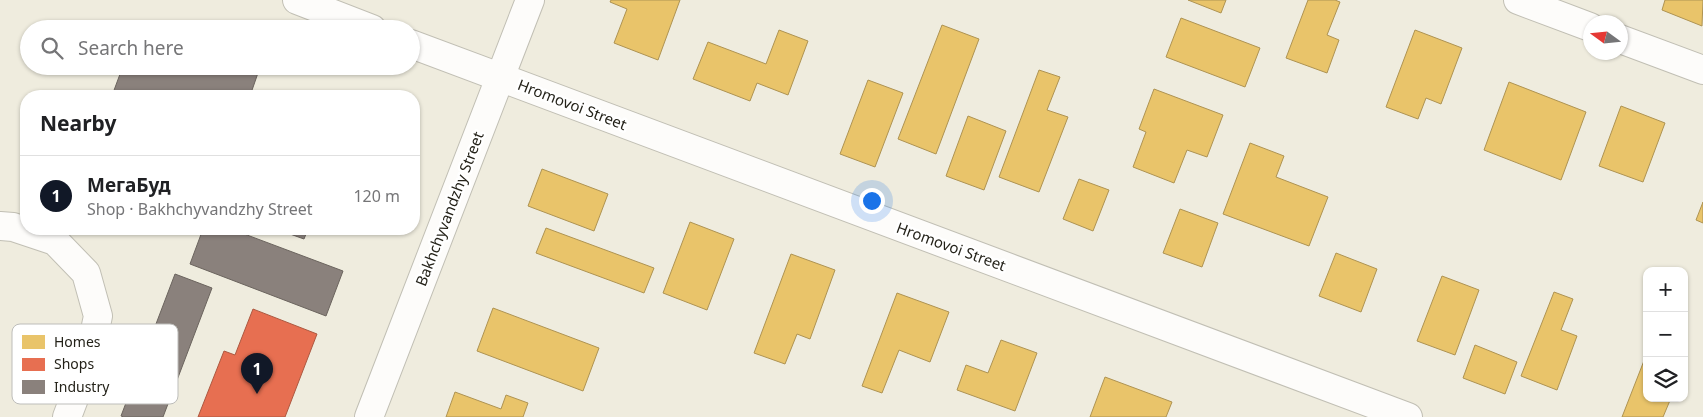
<!DOCTYPE html>
<html lang="en">
<head>
<meta charset="utf-8">
<style>
  :root { --surface:#fff; --page:#f2f2f2; --text:#202124; --muted:#757577; --line:#e0e0e0; --accent:#111827 }
  body { margin:0; font-family:"Noto Sans",sans-serif; background:var(--page); color:var(--text) }
  .controls { position:absolute; right:15px; bottom:15px; display:grid; overflow:hidden; border-radius:10px; box-shadow:0 1px 4px #0004 }
  .controls button { width:45px; height:45px; display:grid; place-items:center; padding:0; border:0; border-bottom:1px solid var(--line); background:var(--surface); color:var(--text); font:25px sans-serif }
  .compass { position:absolute; left:1583px; top:15px; width:45px; height:45px; border-radius:50%; background:var(--surface); box-shadow:0 1px 4px #0004; rotate:285deg }
  .you { position:absolute; left:871px; top:200px; width:18px; height:18px; margin:-12px; border:4px solid #fff; border-radius:50%; background:#1a73e8; box-shadow:0 0 0 8px #1a73e833 }
  .badge { display:grid; place-items:center; width:32px; height:32px; border-radius:50%; background:var(--accent); color:#fff; font-size:16px; font-weight:700 }
  .pin { position:absolute; translate:-50% -41px; filter:drop-shadow(0 1px 2px #0008) }
  .pin::after { content:''; position:absolute; top:26px; width:18px; height:15px; background:inherit; clip-path:polygon(0 0,100% 0,50% 100%) }
  .list { margin:0; padding:0; list-style:none }
  h2 { display:flex; justify-content:space-between; align-items:center; height:65px; margin:0; padding:0 20px; font-size:21px }
  h2 small { font-size:16px; font-weight:400; color:var(--muted) }
  .list li { display:grid; grid-template-columns:32px 1fr auto; gap:15px; align-items:center; box-sizing:border-box; height:80px; padding:0 20px; border-top:1px solid var(--line) }
  .list b { display:block; font-size:19px; white-space:nowrap }
  .list p { margin:0; font-size:16px; white-space:nowrap; color:var(--muted) }
  .list em { font-size:16px; font-style:normal; color:var(--muted) }
  .icon { flex:none; width:28px; height:28px; fill:none; stroke:currentColor; stroke-width:2; stroke-linecap:round; stroke-linejoin:round }
  .map { position:relative; flex:none; width:1703px; height:417px; overflow:hidden }
  .search { position:absolute; background:var(--surface); box-shadow:0 1px 4px #0004; left:20px; top:20px; width:400px; height:55px; display:flex; align-items:center; gap:12px; box-sizing:border-box; padding:0 18px; border-radius:28px; color:var(--muted); font-size:19px }
  .panel { position:absolute; background:var(--surface); box-shadow:0 1px 4px #0004; left:20px; top:90px; width:400px; height:145px; border-radius:20px }
  .map>svg:first-child { display:block }
</style>
</head>
<body>
<div class="map">
<svg width="1703" height="417" viewBox="0 0 1703 417">
  <rect width="100%" height="100%" fill="#efecde"/>
  <g fill="#e9c46a" stroke="#ae9352">
    <polygon points="611,0 680,0 658,60 614,43 627,9 610,2"/>
    <polygon points="1188,0 1226,0 1221,13"/>
    <polygon points="1308,0 1335,0 1340,2 1327,35 1339,40 1327,73 1286,58"/>
    <polygon points="1665,0 1703,0 1702,26 1662,10"/>
    <polygon points="1181,18 1260,48 1245,87 1166,57"/>
    <polygon points="942,25 979,39 936,154 898,139"/>
    <polygon points="779,30 808,41 788,95 757,83 750,101 693,79 708,42 766,64"/>
    <polygon points="1415,30 1462,48 1441,104 1426,98 1418,119 1386,107"/>
    <polygon points="1039,70 1060,77 1047,110 1068,117 1039,192 999,177"/>
    <polygon points="868,80 903,93 875,167 840,154"/>
    <polygon points="1509,82 1586,112 1561,180 1484,150"/>
    <polygon points="1154,89 1223,115 1207,157 1187,150 1174,183 1133,167 1146,132 1139,129"/>
    <polygon points="1621,106 1665,123 1643,182 1599,166"/>
    <polygon points="968,116 1006,131 984,190 946,176"/>
    <polygon points="1250,143 1284,156 1276,177 1328,197 1309,246 1223,214"/>
    <polygon points="542,169 608,194 594,231 528,206"/>
    <polygon points="1079,179 1109,190 1093,231 1063,219"/>
    <polygon points="1703,202 1703,223 1696,220"/>
    <polygon points="1180,209 1218,223 1202,267 1163,253"/>
    <polygon points="690,222 734,239 707,310 663,293"/>
    <polygon points="546,228 654,268 644,293 536,253"/>
    <polygon points="1336,253 1377,269 1361,312 1319,296"/>
    <polygon points="791,254 835,270 810,339 797,334 785,364 754,353"/>
    <polygon points="1442,276 1479,290 1455,355 1417,341"/>
    <polygon points="1554,292 1573,299 1561,330 1577,336 1557,390 1521,376"/>
    <polygon points="897,293 949,312 930,362 899,350 882,393 862,386"/>
    <polygon points="493,308 599,348 583,391 477,351"/>
    <polygon points="1001,340 1037,353 1015,411 957,390 966,365 988,373"/>
    <polygon points="1475,345 1517,362 1505,394 1463,378"/>
    <polygon points="1647,353 1647,398 1671,398 1663,417 1622,417"/>
    <polygon points="1105,377 1172,402 1166,417 1090,417"/>
    <polygon points="455,392 501,409 506,395 528,403 523,417 446,417"/>
  </g>
  <polygon fill="#e76f51" stroke="#ac5840" points="253,309 317,334 285,417 198,417 224,351 235,355"/>
  <g fill="#8a817c" stroke="#6b645e">
    <polygon points="123,66 248,66 259,70 250,96 121,96 113,93"/>
    <polygon points="203,229 231,229 343,271 326,316 190,264"/>
    <polygon points="276,229 308,229 304,239"/>
    <polygon points="175,274 212,288 163,417 124,417 121,416"/>
  </g>
  <g fill="none" stroke-linecap="round" stroke-linejoin="round">
    <defs>
      <g id="minor">
        <polyline points="297,0 372,29"/>
        <polyline points="1518,0 1590,27"/>
        <polyline points="1620,39 1703,70"/>
        <polyline points="411,44 1408,417"/>
        <polyline points="0,226 13,227 55,241 86,273 98,316 89,359 67,417"/>
        <polyline points="369,417 530,0"/>
      </g>
    </defs>
    <use href="#minor" stroke="#c1bfb4" stroke-width="30"/>
    <use href="#minor" stroke="#fdfcfa" stroke-width="28"/>
  </g>
  <g text-anchor="middle" stroke-width="5" stroke-linejoin="round" paint-order="stroke">
    <g font-size="15" fill="#242219" stroke="#fff">
      <text transform="translate(572 105) rotate(21)" y="5">Hromovoi Street</text>
      <text transform="translate(450 209) rotate(-69)" y="5">Bakhchyvandzhy Street</text>
      <text transform="translate(951 247) rotate(20)" y="5">Hromovoi Street</text>
    </g>
  </g>
  <rect x="12" y="324" width="166" height="80" rx="8" fill="#fff" stroke="#bdbdba" stroke-width="1"/>
  <rect x="22" y="335" width="23" height="14" fill="#e9c46a"/>
  <rect x="22" y="358" width="23" height="13" fill="#e76f51"/>
  <rect x="22" y="380" width="23" height="14" fill="#8a817c"/>
  <g font-size="14" fill="#242219">
    <text x="54" y="347">Homes</text>
    <text x="54" y="369">Shops</text>
    <text x="54" y="392">Industry</text>
  </g>
</svg>
<div class="controls">
<button>+</button>
<button>−</button>
<button><svg class="icon" aria-label="layers" viewBox="0 0 24 24"><path d="M12 4l9 5-9 5-9-5zM3 14l9 5 9-5"/></svg></button>
</div>
<svg class="compass" viewBox="-18 -18 36 36"><path d="M0-13l5 13h-10z" fill="#e53935"/><path d="M0 13l5-13h-10z" fill="#757577"/></svg>
<div class="you"></div>
<div class="pin badge" style="left:257px;top:394px">1</div>
<div class="search"><svg class="icon" aria-label="search" viewBox="0 0 24 24"><circle cx="10" cy="10" r="6"/><path d="M15 15l6 6"/></svg>Search here</div>
<section class="panel">
<h2>Nearby<small></small></h2>
<ul class="list">
<li><span class="badge">1</span><div><b>МегаБуд</b><p>Shop · Bakhchyvandzhy Street</p></div><em>120 m</em></li>
</ul>
</section>
</div>
</body>
</html>
